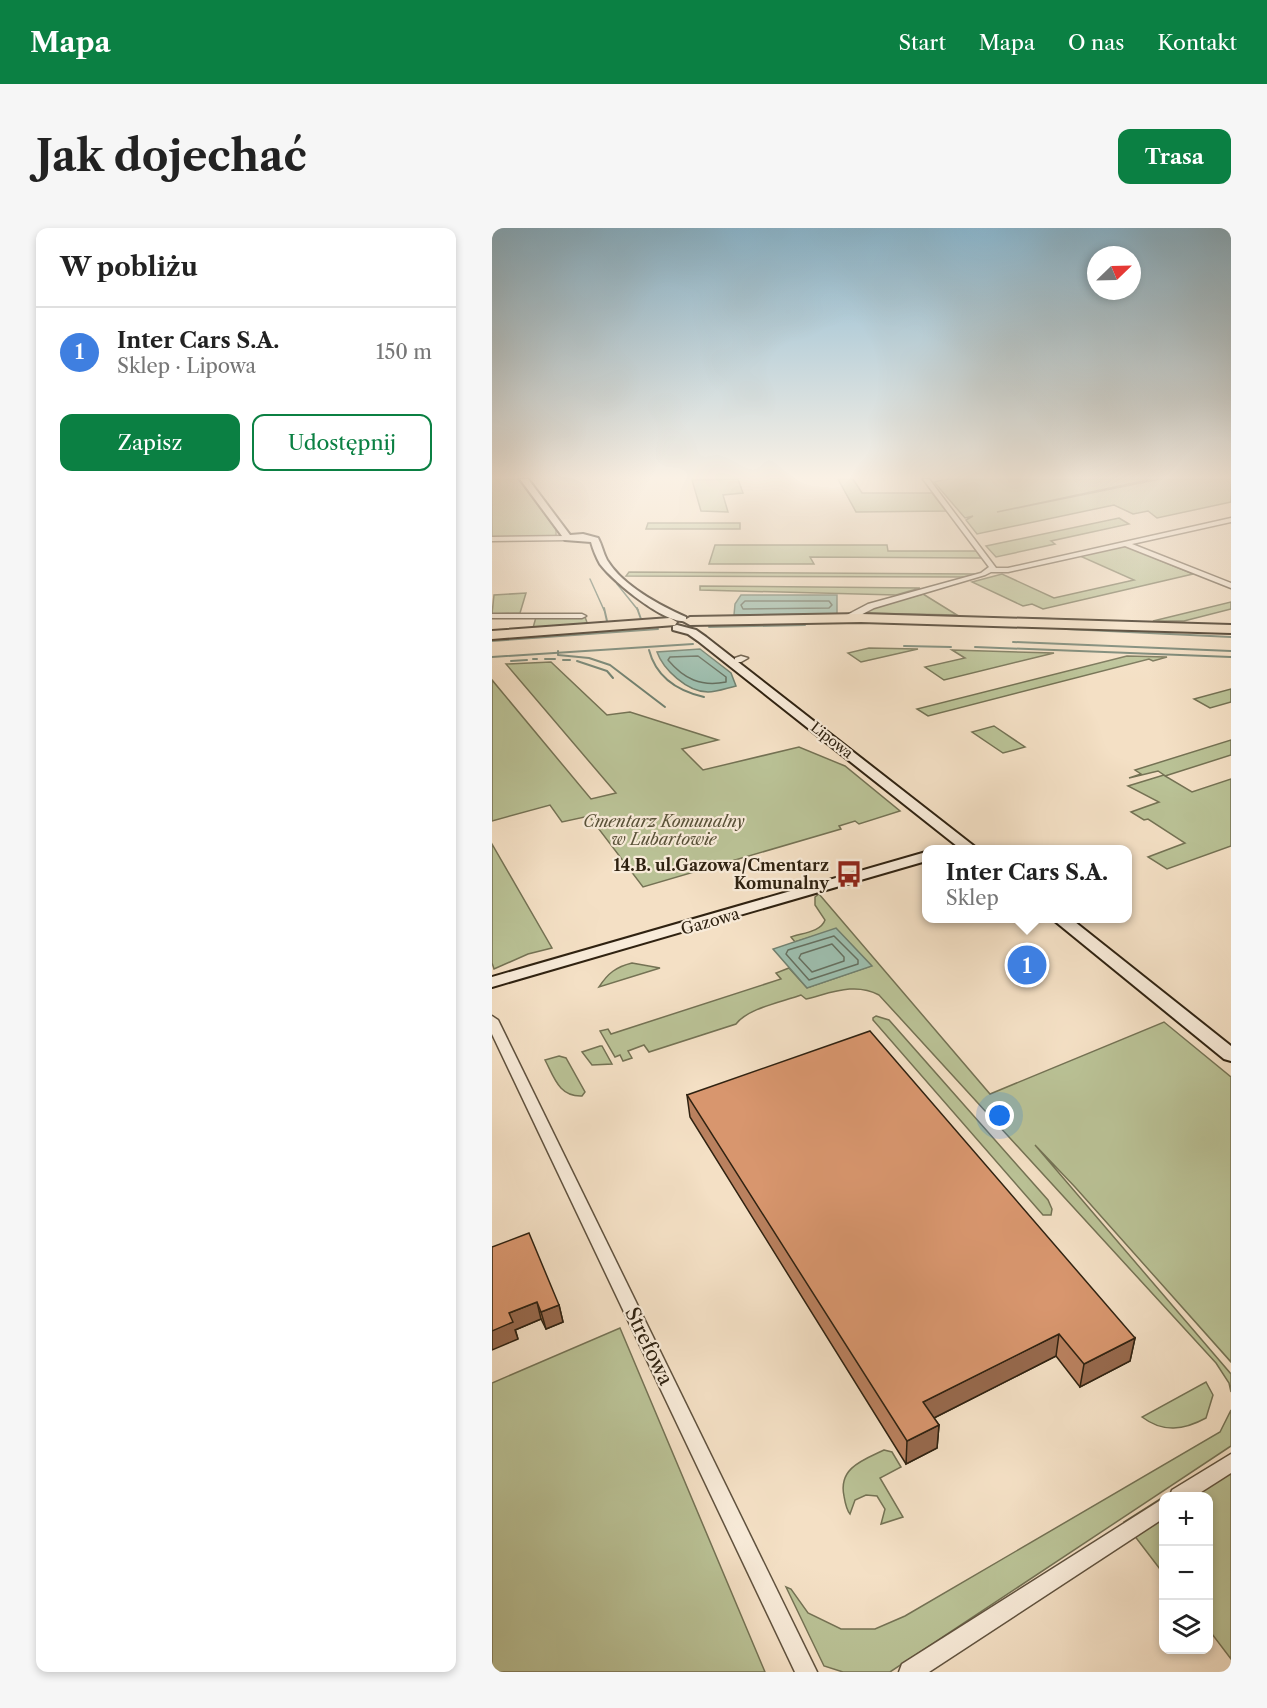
<!DOCTYPE html>
<html lang="pl">
<head>
<meta charset="utf-8">
<style>
  :root { --surface:#fff; --page:#f6f6f6; --text:#222; --muted:#767676; --line:#e0e0e0; --accent:#0b8043 }
  body { margin:0; font-family:"Libre Caslon Text",serif; background:var(--page); color:var(--text) }
  .controls { position:absolute; right:18px; bottom:18px; display:grid; overflow:hidden; border-radius:12px; box-shadow:0 3px 9px #0003 }
  .controls button { width:54px; height:54px; display:grid; place-items:center; padding:0; border:0; border-bottom:2px solid var(--line); background:var(--surface); color:var(--text); font:30px sans-serif }
  .compass { position:absolute; left:595px; top:18px; width:54px; height:54px; border-radius:50%; background:var(--surface); box-shadow:0 3px 9px #0003; rotate:67deg }
  .you { position:absolute; left:508px; top:888px; width:21px; height:21px; margin:-15px; border:4px solid #fff; border-radius:50%; background:#1a73e8; box-shadow:0 0 0 9px #1a73e833 }
  .badge { display:grid; place-items:center; width:39px; height:39px; border-radius:50%; background:var(--accent); color:#fff; font-size:20px; font-weight:700 }
  .pin { position:absolute; translate:-50% -50%; border:3px solid #fff; box-shadow:0 2px 6px #0006 }
  .popup { position:absolute; left:430px; top:617px; width:210px; height:78px; box-sizing:border-box; display:grid; place-content:center; border-radius:12px; background:var(--surface); filter:drop-shadow(0 2px 4px #0005); font-size:20px; white-space:nowrap; color:var(--muted) }
  .popup b { font-size:22px; color:var(--text) }
  .popup::after { content:''; position:absolute; left:50%; top:100%; margin-left:-12px; border:12px solid transparent; border-top-color:var(--surface) }
  .list { margin:0; padding:0; list-style:none }
  h2 { display:flex; justify-content:space-between; align-items:center; height:78px; margin:0; padding:0 24px; font-size:26px }
  h2 small { font-size:20px; font-weight:400; color:var(--muted) }
  .list li { display:grid; grid-template-columns:39px 1fr auto; gap:18px; align-items:center; box-sizing:border-box; height:90px; padding:0 24px; border-top:2px solid var(--line) }
  .list b { display:block; font-size:22px; white-space:nowrap }
  .list p { margin:0; font-size:20px; white-space:nowrap; color:var(--muted) }
  .list em { font-size:20px; font-style:normal; color:var(--muted) }
  .actions { display:flex; gap:12px; padding:18px 24px }
  .actions a { flex:1; padding:14px 0; border:2px solid var(--accent); border-radius:12px; text-align:center; font-size:21px; color:var(--accent) }
  .actions .main { background:var(--accent); color:#fff }
  .icon { flex:none; width:33px; height:33px; fill:none; stroke:currentColor; stroke-width:2; stroke-linecap:round; stroke-linejoin:round }
  .map { position:relative; flex:none; width:739px; height:1444px; overflow:hidden; border-radius:12px }
  header { display:flex; align-items:center; gap:36px; box-sizing:border-box; height:84px; padding:0 30px; background:var(--accent); color:#fff }
  header strong { font-size:28px }
  nav { display:flex; gap:33px; margin-inline-start:auto; font-size:21px }
  .intro { display:flex; align-items:center; justify-content:space-between; box-sizing:border-box; height:144px; padding:0 36px }
  h1 { margin:0; font-size:42px }
  .button { padding:15px 27px; border-radius:12px; background:var(--accent); color:#fff; font-size:21px; font-weight:700 }
  main { display:flex; gap:36px; padding:0 36px }
  aside { flex:1; background:var(--surface); border-radius:12px; box-shadow:0 3px 9px #0003 }
  .map>svg:first-child { display:block }
</style>
</head>
<body>
<header>
<strong>Mapa</strong>
<nav><a>Start</a><a>Mapa</a><a>O nas</a><a>Kontakt</a></nav>
</header>
<div class="intro"><h1>Jak dojechać</h1><a class="button">Trasa</a></div>
<main>
<aside>
<h2>W pobliżu<small></small></h2>
<ul class="list">
<li><span class="badge" style="background:#3f7fe0">1</span><div><b>Inter Cars S.A.</b><p>Sklep · Lipowa</p></div><em>150 m</em></li>
</ul>
<div class="actions"><a class="main">Zapisz</a><a>Udostępnij</a></div>
</aside>
<div class="map">
<svg width="739" height="1444" viewBox="0 0 739 1444">
  <rect width="100%" height="100%" fill="#f4e0c5"/>
  <filter id="stains"><feTurbulence type="fractalNoise" baseFrequency=".00333" numOctaves="4"/><feColorMatrix values="0 0 0 0 .2 0 0 0 0 .09 0 0 0 0 .02 0 0 0 .5 -.17"/></filter>
  <radialGradient id="worn" r=".72"><stop offset=".6" stop-color="#630" stop-opacity="0"/><stop offset="1" stop-color="#630" stop-opacity=".3"/></radialGradient>
  <g fill="#bac296" stroke="#747254" stroke-width="1.5">
    <polygon points="0,251 26,251 64,301 64,310 0,310"/>
    <polygon points="246,251 251,265 231,267 236,284 209,283 200,252"/>
    <polygon points="346,251 361,251 370,265 440,265 454,283 364,284"/>
    <polygon points="456,251 660,251 505,284 668,251 739,251 739,274 665,290 656,283 641,286 622,277 485,306 474,292 481,288 473,290 442,254"/>
    <polygon points="627,290 637,296 559,313 563,316 504,329 494,318"/>
    <polygon points="156,295 248,295 248,301 154,301"/>
    <polygon points="223,317 395,317 396,323 485,323 489,330 318,329 322,336 217,336"/>
    <polygon points="634,318 701,346 551,381 540,376 531,378 480,354 510,346 562,370 642,352 588,328"/>
    <polygon points="137,344 487,346 476,349 134,348"/>
    <polygon points="208,358 428,360 404,367 208,362"/>
    <polygon points="34,365 28,385 0,386 2,367"/>
    <polygon points="431,366 465,387 368,385 397,375"/>
    <polygon points="739,374 739,381 692,393 661,393"/>
    <polygon points="44,389 93,389 96,397 41,400"/>
    <polygon points="377,420 426,421 369,434 356,425"/>
    <polygon points="460,422 562,425 452,452 433,439 473,430"/>
    <polygon points="635,428 675,429 661,433 657,431 436,488 425,481"/>
    <polygon points="59,434 115,487 138,484 226,512 190,521 211,542 307,519 353,538 408,583 367,596 363,593 347,598 349,601 151,659 97,588 70,594 58,577 0,593 0,452 99,571 124,565 14,436"/>
    <polygon points="739,461 739,474 718,480 702,471"/>
    <polygon points="502,498 533,519 511,525 480,504"/>
    <polygon points="739,512 739,527 673,548 700,564 739,551 739,618 675,641 656,629 693,615 656,591 652,592 639,584 667,574 636,558 672,547 666,543 637,550 649,546 643,542"/>
    <polygon points="0,616 60,720 36,726 2,741 0,735"/>
    <path d="M 327,666 L 498,866 L 672,794 L 739,849 L 739,1134 L 583,959 L 543,917 L 739,1146 L 739,1164 L 737,1155 L 724,1135 L 387,767 C 363,754 339,765 314,771 L 309,767 C 290,774 256,780 244,796 L 157,824 L 152,817 L 136,823 L 140,830 L 131,833 L 128,827 L 123,829 L 108,803 L 116,801 L 119,806 L 289,751 L 284,745 L 297,740 L 315,760 L 379,738 L 344,701 L 303,714 L 299,709 C 310,705 329,704 333,692 L 323,677 L 323,669 Z"/>
    <path d="M 140,735 L 168,740 L 107,759 C 116,745 124,739 140,735 Z"/>
    <polygon points="384,788 397,792 556,972 560,981 559,987 551,987 381,792 381,790"/>
    <polygon points="108,818 110,818 120,836 100,837 90,824"/>
    <path d="M 67,828 L 74,830 L 93,864 L 90,868 C 67,869 62,849 53,832 Z"/>
    <polygon points="128,1100 273,1444 0,1444 0,1155"/>
    <path d="M 714,1154 L 721,1167 L 714,1190 C 692,1202 671,1205 650,1189 Z"/>
    <polygon points="739,1182 739,1218 398,1444 351,1444 332,1438 294,1359 299,1361 316,1385 349,1401 383,1401 413,1388 728,1204"/>
    <path d="M 392,1222 L 400,1224 L 409,1239 L 388,1250 L 411,1289 L 389,1296 L 393,1281 L 385,1268 L 374,1267 L 363,1272 L 358,1286 C 354,1281 353,1274 352,1268 C 346,1240 371,1232 392,1222 Z"/>
    <polygon points="739,1226 739,1431 717,1402 716,1268 672,1268 671,1345 632,1294"/>
  </g>
  <g fill="#9dbeae" stroke="#71806f" stroke-width="1.5">
    <polygon points="249,367 345,367 345,386 242,387 243,376"/>
    <path d="M 208,421 L 239,445 L 244,458 C 235,460 225,464 216,464 C 195,464 171,441 165,424 Z"/>
    <polygon points="344,700 380,738 315,760 281,721"/>
  </g>
  <g fill="none" stroke-linecap="round" stroke-linejoin="round">
    <g stroke="#667060" stroke-width="1.5">
      <polygon points="253,373 337,373 340,377 337,380 251,381 249,377"/>
      <path d="M 206,428 L 234,449 L 234,454 C 209,459 192,451 176,432 L 178,429 Z"/>
      <polygon points="342,708 366,732 366,736 317,752 294,726 296,722"/>
      <polygon points="340,716 352,729 352,733 320,744 307,730 309,726"/>
    </g>
    <g stroke="#71806f" stroke-width="1.5">
      <polyline points="98,351 112,382"/>
      <polyline points="125,356 146,382"/>
    </g>
    <g stroke="#71806f" stroke-width="2">
      <polyline points="145,380 149,391"/>
      <polyline points="535,390 692,396"/>
      <polyline points="110,397 115,393 112,380"/>
      <polyline points="217,399 313,397"/>
      <polyline points="146,400 166,399"/>
      <polyline points="575,401 739,409"/>
      <polyline points="0,413 166,401"/>
      <polyline points="521,414 739,423"/>
      <polyline points="412,418 459,419"/>
      <polyline points="483,419 739,429"/>
      <path d="M 157,422 C 164,449 186,463 212,469"/>
      <polyline points="66,423 66,427 97,430 118,437 173,479"/>
      <polyline points="0,429 201,416"/>
      <polyline points="41,431 45,431"/>
      <polyline points="53,431 63,431"/>
      <polyline points="71,432 78,432"/>
      <polyline points="19,433 35,432"/>
      <polyline points="85,433 115,443 121,450"/>
    </g>
    <defs>
      <g id="street">
        <polygon points="431,251 437,251 504,340 516,340 739,290 739,294 640,316 739,355 739,360 633,318 516,344 499,344 493,347 382,380 359,392 353,392 353,388 376,376 489,345 497,339"/>
        <polygon points="0,309 76,308 79,310 76,312 0,313"/>
        <polygon points="0,386 90,386 94,388 90,390 0,390"/>
        <polygon points="249,428 256,430 249,434 243,434 243,430"/>
        <polygon points="0,788 6,792 325,1444 303,1444 0,806"/>
        <polygon points="739,1226 739,1245 703,1268 678,1268 680,1262"/>
        <polygon points="672,1270 672,1290 437,1444 407,1444 410,1436"/>
      </g>
      <g id="secondary">
        <path d="M 28,251 L 36,251 L 78,307 L 91,306 L 106,310 C 110,317 111,325 115,332 C 131,358 167,377 194,389 L 194,393 C 172,396 121,353 108,336 C 104,329 101,321 99,314 L 73,312 Z"/>
        <polygon points="185,397 204,402 214,409 487,622 470,622 206,413 196,406 181,402 181,398"/>
        <polygon points="434,624 434,633 0,759 0,749"/>
        <polygon points="559,690 578,690 739,818 739,833 732,831"/>
      </g>
      <g id="highway">
        <polygon points="369,386 739,397 739,405 369,394 198,397 191,393 198,389"/>
        <polygon points="178,390 185,394 183,397 0,411 0,403"/>
      </g>
    </defs>
    <use href="#street" stroke="#60523e" stroke-width="3"/>
    <use href="#secondary" stroke="#2f2211" stroke-width="4"/>
    <use href="#highway" stroke="#2f2211" stroke-width="4"/>
    <use href="#street" fill="#f8ebd9" fill-rule="evenodd"/>
    <use href="#secondary" fill="#f8ebd9" fill-rule="evenodd"/>
    <use href="#highway" fill="#f4e0c5" fill-rule="evenodd"/>
  </g>
  <g fill="#ba815f" stroke="#2f2211" stroke-width="1.5">
    <polygon points="519,724 551,745 541,749 519,729"/>
    <polygon points="195,867 643,1110 638,1133 588,1159 564,1128 442,1190 447,1197 445,1220 414,1236 198,889"/>
    <polygon points="0,1019 67,1077 71,1094 54,1101 49,1091 23,1102 26,1111"/>
  </g>
  <g fill="#97694d" stroke="#2f2211" stroke-width="1.5">
    <polygon points="552,740 551,745 541,749 542,744"/>
    <polygon points="45,1074 49,1091 23,1102 26,1111 0,1122 0,1103 17,1085"/>
    <polygon points="67,1077 71,1094 54,1101 49,1084"/>
    <polygon points="567,1106 564,1128 430,1196 431,1174"/>
    <polygon points="643,1110 638,1133 588,1159 592,1136"/>
    <polygon points="447,1197 445,1220 414,1236 415,1213"/>
  </g>
  <g fill="#d8966e" stroke="#2f2211" stroke-width="1.5">
    <polygon points="529,720 552,740 542,744 519,724"/>
    <polygon points="378,803 643,1110 592,1136 567,1106 431,1174 447,1197 415,1213 195,867"/>
    <polygon points="37,1005 67,1077 49,1084 45,1074 17,1085 21,1094 0,1103 0,1019"/>
  </g>
  <linearGradient id="sky" x2="0" y2="1"><stop stop-color="#8ab8d1"/><stop offset="0.55" stop-color="#faf1e5"/><stop offset="1" stop-color="#faf1e5" stop-opacity="0"/></linearGradient>
  <rect width="739" height="453" fill="url(#sky)"/>
  <defs>
    <symbol id="bus-bare" viewBox="-9 -9 18 18"><path d="M-5-6H5V4H4V6H2V4H-2V6H-4V4H-5ZM-3.5-4V0h7V-4ZM-3.5 1.2v1.5H-2V1.2ZM2 1.2v1.5H3.5V1.2Z" fill="#8f2418" stroke="#f8ebd9" stroke-width="2.5" paint-order="stroke"/></symbol>
  </defs>
  <g fill-rule="evenodd">
    <use href="#bus-bare" x="338" y="627" width="38" height="38"/>
  </g>
  <g text-anchor="middle" stroke-width="4.5" stroke-linejoin="round" paint-order="stroke">
    <g font-size="14" fill="#2f2211" stroke="#f8ebd9">
      <text transform="translate(340 512) rotate(38)" y="5">Lipowa</text>
    </g>
    <g font-size="16" font-style="italic" fill="#595239" stroke="#f8ebd9">
      <text x="172" y="599">Cmentarz Komunalny<tspan x="172" dy="18">w Lubartowie</tspan></text>
    </g>
    <g font-size="16" font-weight="bold" fill="#2f2211" stroke="#f8ebd9" text-anchor="end">
      <text x="337" y="643">14.B. ul.Gazowa/Cmentarz<tspan x="337" dy="18">Komunalny</tspan></text>
    </g>
    <g font-size="16" fill="#2f2211" stroke="#f8ebd9">
      <text transform="translate(218 693) rotate(-16)" y="6">Gazowa</text>
    </g>
    <g font-size="20" fill="#2f2211" stroke="#f8ebd9">
      <text transform="translate(157 1118) rotate(64)" y="7">Strefowa</text>
    </g>
  </g>
  <rect width="100%" height="100%" filter="url(#stains)"/>
  <rect width="100%" height="100%" fill="url(#worn)"/>
</svg>
<div class="controls">
<button>+</button>
<button>−</button>
<button><svg class="icon" aria-label="layers" viewBox="0 0 24 24"><path d="M12 4l9 5-9 5-9-5zM3 14l9 5 9-5"/></svg></button>
</div>
<svg class="compass" viewBox="-18 -18 36 36"><path d="M0-13l5 13h-10z" fill="#e53935"/><path d="M0 13l5-13h-10z" fill="#767676"/></svg>
<div class="you"></div>
<div class="pin badge" style="left:535px;top:737px;background:#3f7fe0">1</div>
<div class="popup"><b>Inter Cars S.A.</b>Sklep</div>
</div>
</main>
</body>
</html>
